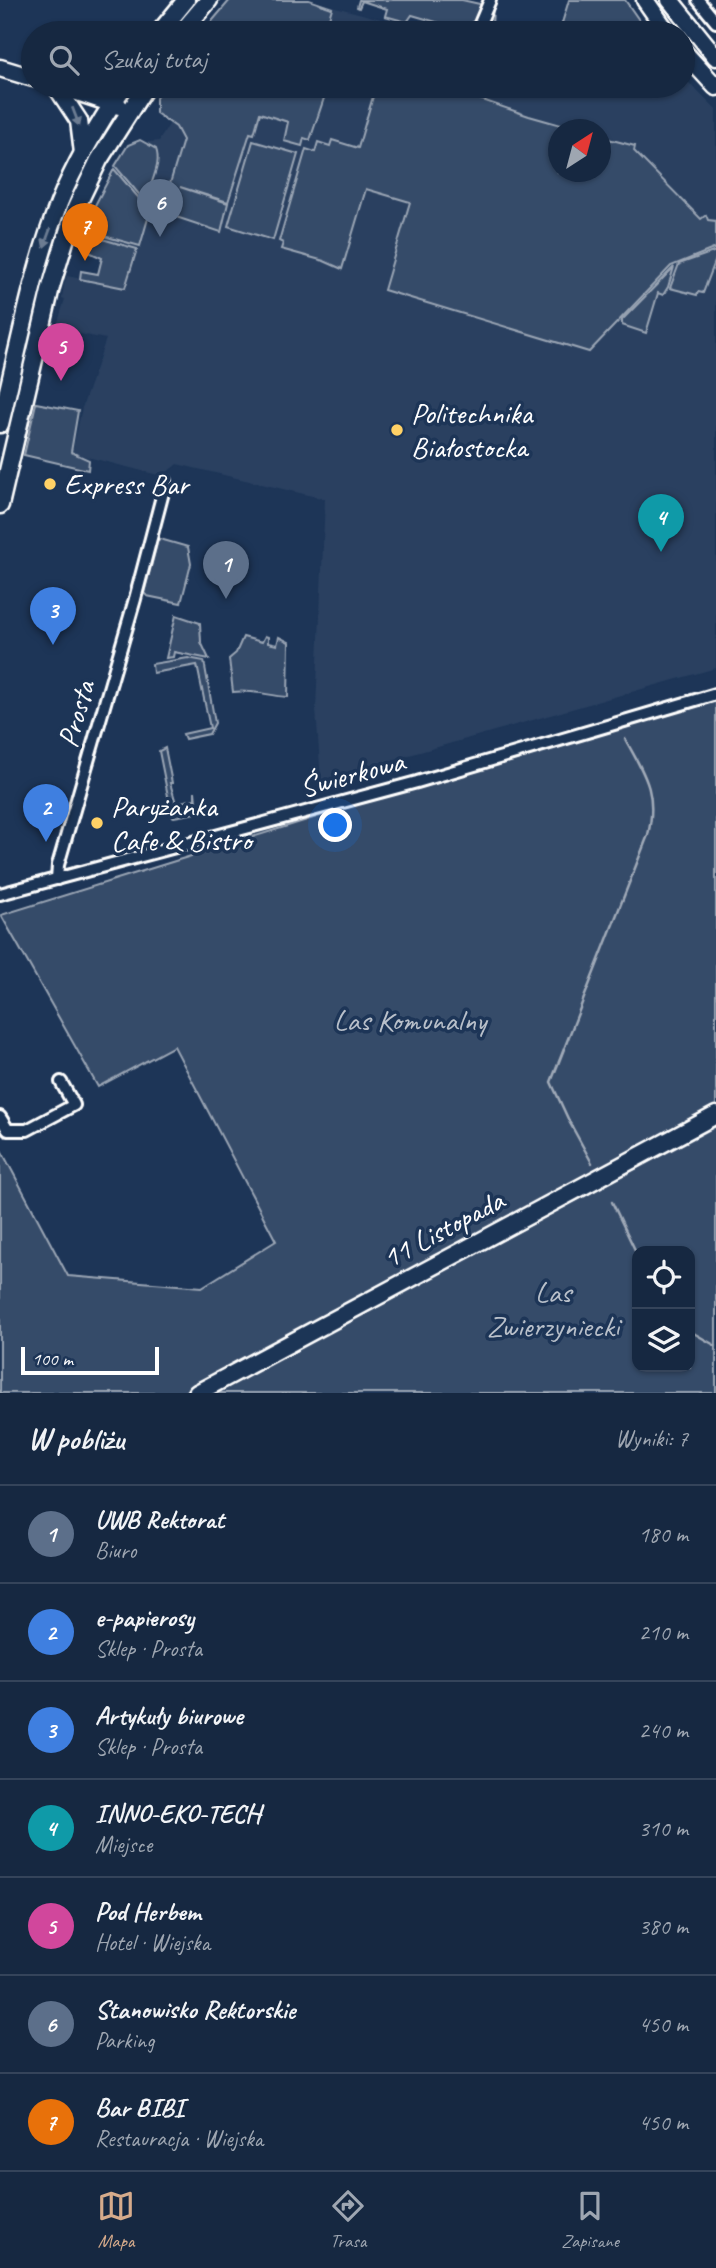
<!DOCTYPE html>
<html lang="pl">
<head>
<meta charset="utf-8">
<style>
  :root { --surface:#162841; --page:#1f3048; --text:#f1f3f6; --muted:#9ea6b1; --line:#35445a; --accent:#d6ab8b }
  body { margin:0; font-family:Caveat,sans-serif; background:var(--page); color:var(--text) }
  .controls { position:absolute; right:21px; bottom:21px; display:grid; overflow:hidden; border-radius:14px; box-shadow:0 2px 5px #0004 }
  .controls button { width:63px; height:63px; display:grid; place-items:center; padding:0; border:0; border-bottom:2px solid var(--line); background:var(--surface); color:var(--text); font:35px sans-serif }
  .compass { position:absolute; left:548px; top:119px; width:63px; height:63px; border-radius:50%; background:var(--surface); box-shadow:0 2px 5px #0004; rotate:36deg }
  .scale { position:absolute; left:21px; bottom:18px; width:138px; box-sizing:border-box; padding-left:7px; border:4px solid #fff; border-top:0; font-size:19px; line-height:24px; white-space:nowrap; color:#fff; -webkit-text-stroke:5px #1d3557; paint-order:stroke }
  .you { position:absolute; left:336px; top:826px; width:24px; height:24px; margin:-18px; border:5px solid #fff; border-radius:50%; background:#1a73e8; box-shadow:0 0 0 10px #1a73e833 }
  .badge { display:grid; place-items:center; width:46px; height:46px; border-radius:50%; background:var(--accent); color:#fff; font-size:23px; font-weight:700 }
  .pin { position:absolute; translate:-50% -58px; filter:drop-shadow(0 2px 4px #0008) }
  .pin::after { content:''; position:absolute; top:37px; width:24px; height:21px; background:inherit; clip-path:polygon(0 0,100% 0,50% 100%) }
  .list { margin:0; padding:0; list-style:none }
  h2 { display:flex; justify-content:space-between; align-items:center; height:91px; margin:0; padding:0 28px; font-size:30px }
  h2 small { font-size:23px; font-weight:400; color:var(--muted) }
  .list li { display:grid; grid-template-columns:46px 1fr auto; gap:21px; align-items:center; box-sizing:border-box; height:98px; padding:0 28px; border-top:2px solid var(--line) }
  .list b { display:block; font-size:26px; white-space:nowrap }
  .list p { margin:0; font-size:23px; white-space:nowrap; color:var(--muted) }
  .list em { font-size:23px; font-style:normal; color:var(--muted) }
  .icon { flex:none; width:38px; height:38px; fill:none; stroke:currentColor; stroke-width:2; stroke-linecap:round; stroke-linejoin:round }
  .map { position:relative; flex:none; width:716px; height:1393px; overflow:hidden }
  .search { position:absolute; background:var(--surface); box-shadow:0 2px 5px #0004; left:21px; right:21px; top:21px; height:77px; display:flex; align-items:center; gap:18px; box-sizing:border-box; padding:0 24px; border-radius:38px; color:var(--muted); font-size:26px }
  .sheet { height:777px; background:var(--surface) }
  nav { display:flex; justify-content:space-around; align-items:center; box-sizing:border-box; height:98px; border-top:2px solid var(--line); background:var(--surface); font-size:19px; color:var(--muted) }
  nav a { display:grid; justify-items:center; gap:4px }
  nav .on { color:var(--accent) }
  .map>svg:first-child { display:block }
</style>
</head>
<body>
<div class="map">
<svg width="716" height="1393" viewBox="0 0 716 1393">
  <rect width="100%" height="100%" fill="#1d3557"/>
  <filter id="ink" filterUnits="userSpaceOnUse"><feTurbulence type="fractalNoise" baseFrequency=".0143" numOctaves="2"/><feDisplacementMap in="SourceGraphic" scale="14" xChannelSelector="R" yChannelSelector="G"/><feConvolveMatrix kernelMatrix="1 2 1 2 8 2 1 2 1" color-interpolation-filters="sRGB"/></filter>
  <g filter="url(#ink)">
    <g fill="#2a4161" fill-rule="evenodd">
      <polygon points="230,0 309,0 433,33 202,33"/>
      <path d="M 683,77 L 716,110 L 716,668 L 321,780 L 316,709 L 325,499 L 177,464 L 162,476 L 72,453 L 82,408 L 106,339 L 56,329 L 65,299 L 62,298 L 64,285 L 67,276 L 125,288 L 133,259 L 89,244 L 104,197 L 133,144 L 159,141 L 170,123 L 156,113 L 155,108 L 156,98 L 164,86 L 683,86 ZM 558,130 L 600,130 L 600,172 L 558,172 Z"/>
    </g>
    <g fill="#364b69" stroke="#9aa5b4" stroke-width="2" fill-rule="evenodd">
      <polygon points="230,0 309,0 332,8 325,32 327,33 202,33"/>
      <polygon points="359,0 462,0 493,7 492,27 531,31 531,33 474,33 412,15 407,22 385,16 387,9 362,1 359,8 357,7"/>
      <polygon points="569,0 625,0 648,33 559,33"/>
      <polygon points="164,86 328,86 310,140 304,138 302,146 284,141 288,122 260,113 254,134 250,133 228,202 180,187 228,203 221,232 164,213 163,207 183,140 176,127 156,113 156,98"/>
      <polygon points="376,86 442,86 529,116 575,129 558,130 558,172 600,172 601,137 635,146 634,151 701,219 706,215 708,220 716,221 716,248 671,266 589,352 384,290 410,202 366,189 342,269 324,261 281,249 283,243 279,241 306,149 315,152 318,142 330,146 332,140 358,148"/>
      <path d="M 140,140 L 156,149 C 163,168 146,185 148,205 L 115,166 L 128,145 Z"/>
      <polygon points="253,141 298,154 273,240 228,226"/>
      <polygon points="114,169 149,210 149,215 140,246 82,230"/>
      <polygon points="81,233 137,249 125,288 80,279 81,271 98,274 102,258 87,251 87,245 75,241"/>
      <polygon points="716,251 716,259 703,293 698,292 697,295 670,288 679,264"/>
      <polygon points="674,267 668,287 663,295 658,293 646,333 622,325 622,320"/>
      <polygon points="36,403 78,411 71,452 89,460 88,470 24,455"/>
      <polygon points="160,539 188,547 191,564 181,603 147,596 144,593 158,540"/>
      <polygon points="176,615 200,623 201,642 209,659 174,652 173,657 166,658"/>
      <path d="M 265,636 L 268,637 L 268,643 L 277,645 L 279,637 L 289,642 L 288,697 C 269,696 251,689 233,692 L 229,659 L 236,653 L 243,637 L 262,642 Z"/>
      <polygon points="188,658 204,661 215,723 209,734 185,739 183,734 210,728 197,665 153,673 152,664"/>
      <polygon points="716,699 716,1106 184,1393 0,1393 0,1148 68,1276 202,1287 276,1241 174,1046 98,1087 1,915 478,767"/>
      <polygon points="165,748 172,783 170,783 176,803 195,799 195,791 197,813 174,817 172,816 159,751"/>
      <path d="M 716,1126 L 716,1393 L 215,1393 ZM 637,1251 L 690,1251 L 690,1367 L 637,1367 Z"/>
    </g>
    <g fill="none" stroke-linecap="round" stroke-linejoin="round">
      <g stroke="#a0aab8" stroke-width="2.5">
        <path d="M 592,1163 L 570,1123 L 551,1082 L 648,835 C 658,793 645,775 625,739"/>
        <polyline points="612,1202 637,1254"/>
        <polyline points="690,1331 716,1346"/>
      </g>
      <defs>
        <g id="street">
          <polyline points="698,0 716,22"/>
          <polyline points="476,33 490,0"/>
          <polyline points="57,879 58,865 135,599 166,481"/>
          <polyline points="0,894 417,782 716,694"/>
          <polyline points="0,1117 8,1130 27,1130 74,1105 61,1082"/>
        </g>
        <g id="secondary">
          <polyline points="645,0 668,33"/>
          <polyline points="670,0 716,57"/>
          <polyline points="159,33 186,0"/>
          <polyline points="181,33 209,0"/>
          <polyline points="683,51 716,87"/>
          <polyline points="0,68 33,78"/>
          <polyline points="56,86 79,121 83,153"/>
          <polyline points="59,86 119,106"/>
          <path d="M 0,424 C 18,353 32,271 59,203 C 76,161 99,123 124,86"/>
          <polyline points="0,505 51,287 65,241 76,208 99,160 146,86"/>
          <polyline points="197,1393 716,1115"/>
        </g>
      </defs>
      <use href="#street" stroke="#fff" stroke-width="16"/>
      <use href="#secondary" stroke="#fff" stroke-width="21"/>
      <use href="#street" stroke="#1d3557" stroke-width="10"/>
      <use href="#secondary" stroke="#1d3557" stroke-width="16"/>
    </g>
    <defs><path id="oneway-solid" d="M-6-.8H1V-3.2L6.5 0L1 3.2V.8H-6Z" transform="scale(1.75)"/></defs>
    <g fill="#6c7c92">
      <use href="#oneway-solid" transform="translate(76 117) rotate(69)"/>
      <use href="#oneway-solid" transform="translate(47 238) rotate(110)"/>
    </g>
  </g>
  <g fill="#ffd166" stroke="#1d3557" stroke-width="2.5">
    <circle cx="397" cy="430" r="7"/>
    <circle cx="50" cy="484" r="7"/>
    <circle cx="97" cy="823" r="7"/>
  </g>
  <g text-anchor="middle" stroke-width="7" stroke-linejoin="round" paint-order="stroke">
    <g font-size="30" fill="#fff" stroke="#1d3557" text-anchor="start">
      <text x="411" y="423">Politechnika<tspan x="411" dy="34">Białostocka</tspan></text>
      <text x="64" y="494">Express Bar</text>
      <text x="111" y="816">Paryżanka<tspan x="111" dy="34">Cafe &amp; Bistro</tspan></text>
    </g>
    <g font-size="30" fill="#fff" stroke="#1d3557">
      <text transform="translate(76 714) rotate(-74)" y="10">Prosta</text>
      <text transform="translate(352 774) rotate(-15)" y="10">Świerkowa</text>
      <text transform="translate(443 1229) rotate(-28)" y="10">11 Listopada</text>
    </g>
    <g font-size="30" fill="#b9c0ca" stroke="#1d3557">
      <text x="410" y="1030">Las Komunalny</text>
      <text x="553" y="1302">Las<tspan x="553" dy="34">Zwierzyniecki</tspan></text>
    </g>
  </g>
</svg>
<div class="controls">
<button><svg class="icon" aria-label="locate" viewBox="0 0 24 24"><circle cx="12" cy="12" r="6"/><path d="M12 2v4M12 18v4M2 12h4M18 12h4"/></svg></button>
<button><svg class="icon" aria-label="layers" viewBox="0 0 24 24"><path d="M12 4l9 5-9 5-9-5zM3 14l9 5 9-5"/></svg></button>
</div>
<svg class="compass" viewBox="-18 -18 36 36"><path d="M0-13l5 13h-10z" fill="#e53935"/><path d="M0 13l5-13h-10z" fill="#9ea6b1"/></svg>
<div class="scale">100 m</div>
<div class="you"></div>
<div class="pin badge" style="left:226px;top:599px;background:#5c6f8a">1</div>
<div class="pin badge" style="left:46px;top:842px;background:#3f7fe0">2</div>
<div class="pin badge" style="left:53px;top:645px;background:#3f7fe0">3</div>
<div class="pin badge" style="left:661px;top:552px;background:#0f9aa8">4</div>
<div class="pin badge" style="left:61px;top:381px;background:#d1479c">5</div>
<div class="pin badge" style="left:160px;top:237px;background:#5c6f8a">6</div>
<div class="pin badge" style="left:85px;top:261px;background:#e8710a">7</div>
<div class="search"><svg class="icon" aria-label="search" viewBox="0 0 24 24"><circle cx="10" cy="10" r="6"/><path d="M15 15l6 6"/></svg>Szukaj tutaj</div>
</div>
<section class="sheet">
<h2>W pobliżu<small>Wyniki: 7</small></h2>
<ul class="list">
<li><span class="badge" style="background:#5c6f8a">1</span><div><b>UWB Rektorat</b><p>Biuro</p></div><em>180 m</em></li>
<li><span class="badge" style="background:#3f7fe0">2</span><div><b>e-papierosy</b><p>Sklep · Prosta</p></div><em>210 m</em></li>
<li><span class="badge" style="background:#3f7fe0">3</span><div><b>Artykuły biurowe</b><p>Sklep · Prosta</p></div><em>240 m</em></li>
<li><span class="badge" style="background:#0f9aa8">4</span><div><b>INNO-EKO-TECH</b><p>Miejsce</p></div><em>310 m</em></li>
<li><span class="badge" style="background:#d1479c">5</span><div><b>Pod Herbem</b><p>Hotel · Wiejska</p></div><em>380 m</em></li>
<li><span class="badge" style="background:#5c6f8a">6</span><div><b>Stanowisko Rektorskie</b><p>Parking</p></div><em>450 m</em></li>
<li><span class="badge" style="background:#e8710a">7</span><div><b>Bar BIBI</b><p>Restauracja · Wiejska</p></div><em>450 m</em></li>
</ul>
</section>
<nav>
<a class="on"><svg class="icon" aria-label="map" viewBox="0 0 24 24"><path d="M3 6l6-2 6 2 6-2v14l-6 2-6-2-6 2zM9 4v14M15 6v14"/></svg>Mapa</a>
<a><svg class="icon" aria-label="directions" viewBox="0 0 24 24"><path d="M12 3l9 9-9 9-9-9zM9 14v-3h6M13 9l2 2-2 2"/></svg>Trasa</a>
<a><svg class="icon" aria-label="saved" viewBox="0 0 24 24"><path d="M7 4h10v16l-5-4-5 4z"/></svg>Zapisane</a>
</nav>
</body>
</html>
